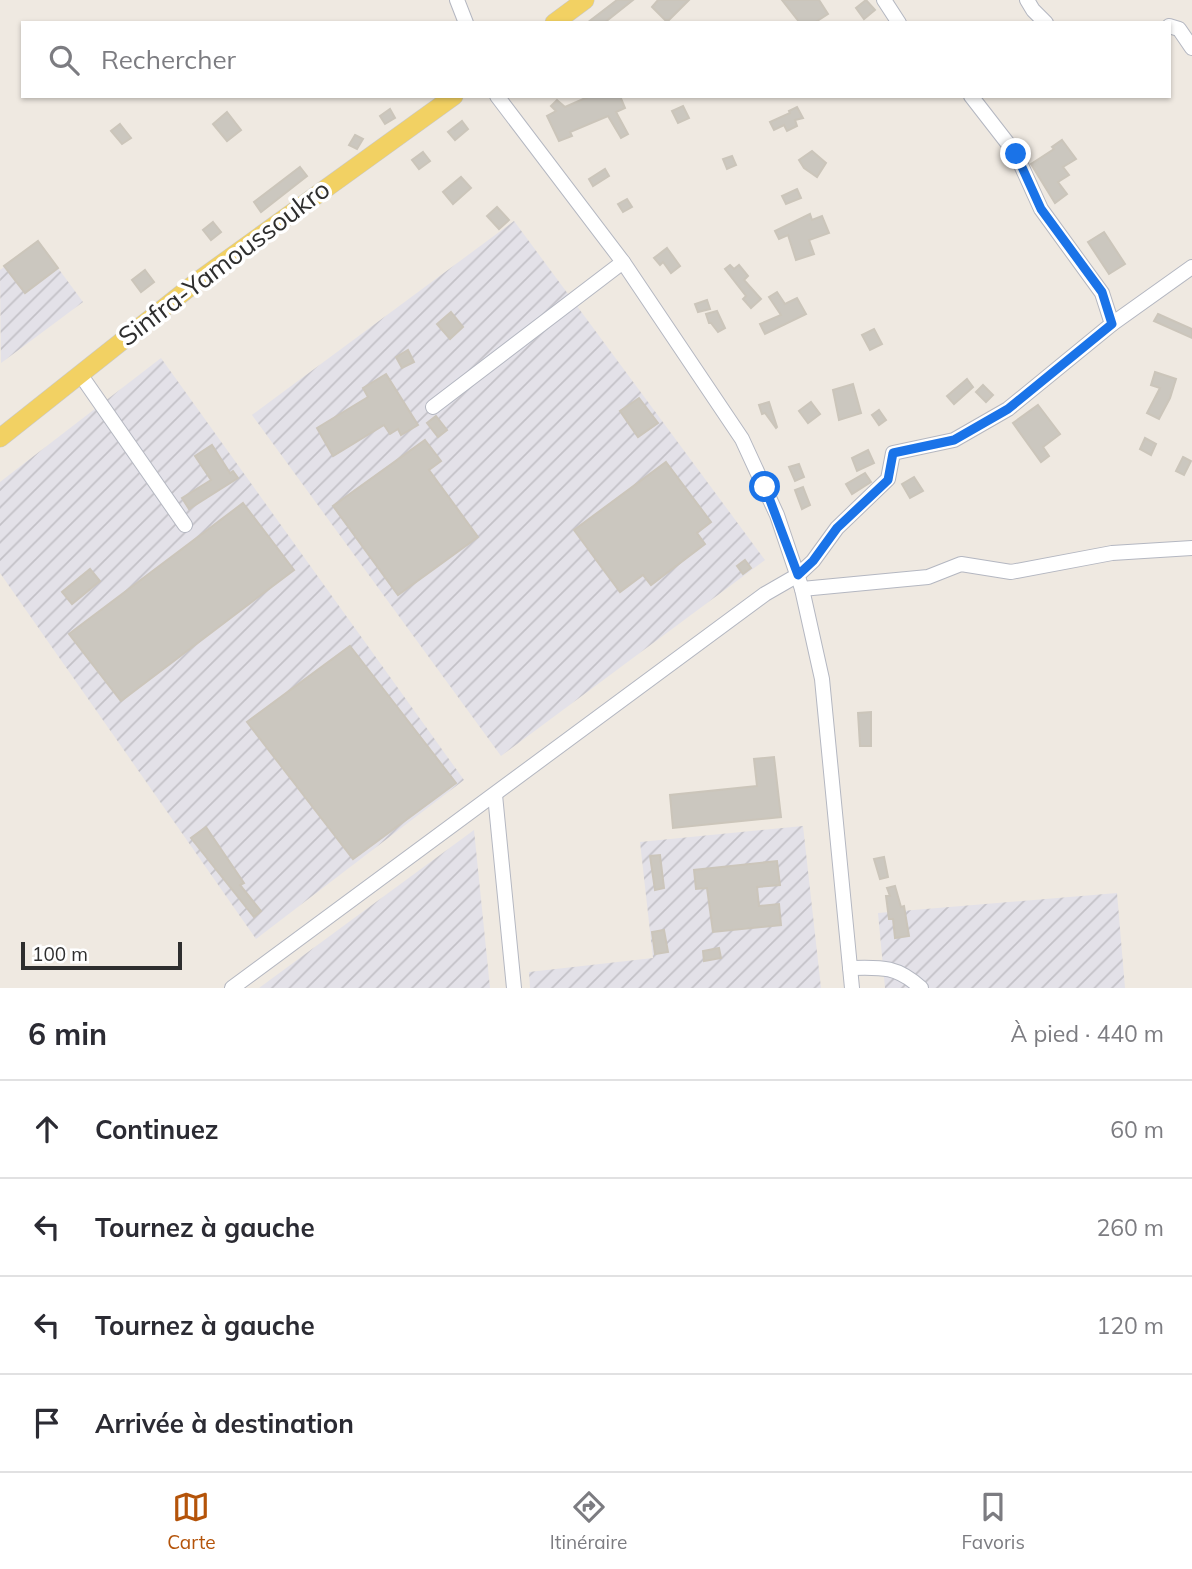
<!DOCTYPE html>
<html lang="fr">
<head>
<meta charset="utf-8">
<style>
  :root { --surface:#fff; --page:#f7f7f7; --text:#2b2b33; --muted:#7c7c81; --line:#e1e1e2; --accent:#b45309 }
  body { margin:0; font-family:Mulish,sans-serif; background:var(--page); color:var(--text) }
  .scale { position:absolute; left:21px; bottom:18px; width:161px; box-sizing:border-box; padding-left:7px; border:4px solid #2e2e2e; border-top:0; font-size:19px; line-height:24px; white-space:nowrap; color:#2e2e2e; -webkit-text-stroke:5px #fff; paint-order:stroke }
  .stop { position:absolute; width:21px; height:21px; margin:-16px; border:5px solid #1a73e8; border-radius:50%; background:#fff }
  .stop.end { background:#1a73e8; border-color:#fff; box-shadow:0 2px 7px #0008 }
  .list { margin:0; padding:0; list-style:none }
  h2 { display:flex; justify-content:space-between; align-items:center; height:91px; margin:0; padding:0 28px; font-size:30px }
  h2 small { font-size:23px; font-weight:400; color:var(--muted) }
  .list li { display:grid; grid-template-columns:46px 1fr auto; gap:21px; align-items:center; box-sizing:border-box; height:98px; padding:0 28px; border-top:2px solid var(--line) }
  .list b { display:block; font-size:26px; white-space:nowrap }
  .list em { font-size:23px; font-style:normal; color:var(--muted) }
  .icon { flex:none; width:38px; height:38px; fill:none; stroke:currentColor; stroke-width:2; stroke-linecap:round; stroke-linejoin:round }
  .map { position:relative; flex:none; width:1192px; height:988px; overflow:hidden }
  .search { position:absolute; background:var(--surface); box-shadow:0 2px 5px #0004; left:21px; right:21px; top:21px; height:77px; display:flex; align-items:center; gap:18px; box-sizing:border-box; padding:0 24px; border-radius:0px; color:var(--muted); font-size:26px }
  .sheet { height:483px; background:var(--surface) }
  nav { display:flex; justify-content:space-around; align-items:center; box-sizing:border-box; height:98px; border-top:2px solid var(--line); background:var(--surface); font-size:19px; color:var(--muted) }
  nav a { display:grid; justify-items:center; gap:4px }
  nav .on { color:var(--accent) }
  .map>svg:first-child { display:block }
</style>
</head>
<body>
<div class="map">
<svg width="1192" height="988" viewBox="0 0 1192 988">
  <defs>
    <pattern id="industrial-furrows" width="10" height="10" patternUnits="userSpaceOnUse" patternTransform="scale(1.75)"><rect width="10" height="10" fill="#e3e1e8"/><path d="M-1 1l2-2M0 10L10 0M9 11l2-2" fill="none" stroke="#c3c1c7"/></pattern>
  </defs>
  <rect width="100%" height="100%" fill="#efe9e1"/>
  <g fill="url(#industrial-furrows)">
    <polygon points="514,221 765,560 501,756 252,415"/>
    <polygon points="38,241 83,302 1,363 0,270"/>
    <polygon points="161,358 464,780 256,939 0,573 0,482"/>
    <polygon points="803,826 821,988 530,988 529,972 653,958 640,842"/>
    <polygon points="474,830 490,988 259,988"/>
    <polygon points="1117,893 1125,988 885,988 878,913"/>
  </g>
  <g fill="#cbc7bf" stroke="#cbc5ba" stroke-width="2">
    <polygon points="617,0 633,0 604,23 587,23"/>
    <polygon points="658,0 689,0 669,20 665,20 652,7"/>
    <polygon points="782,0 819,0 828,14 814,23 800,23"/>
    <polygon points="866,0 875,10 864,19 856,8"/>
    <polygon points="590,96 620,96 625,108 616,112 628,134 621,138 608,116 570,132 572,136 559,141 547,116 556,111 551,106 557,100 565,107"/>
    <polygon points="683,106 689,118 678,123 672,111"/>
    <polygon points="797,107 803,118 795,120 797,126 787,131 784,125 774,130 770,122 790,113 789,111"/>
    <polygon points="390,109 395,118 385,124 380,116"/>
    <polygon points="227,112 241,130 227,141 213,124"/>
    <polygon points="462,121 468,129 455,140 448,132"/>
    <polygon points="120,124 131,138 122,144 111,131"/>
    <polygon points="355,135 363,139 357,149 349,145"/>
    <polygon points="1062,140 1076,159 1063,167 1069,175 1058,182 1067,194 1055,203 1031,164 1054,149 1052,147"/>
    <polygon points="812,151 826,163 817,177 804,168 799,160"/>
    <polygon points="423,152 430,161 419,169 412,160"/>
    <polygon points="732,156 736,165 727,169 723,159"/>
    <polygon points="300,167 307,176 261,212 254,202"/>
    <polygon points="605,169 609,176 593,186 589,179"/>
    <polygon points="461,177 471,188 453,204 443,192"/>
    <polygon points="797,189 801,198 786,204 782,196"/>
    <polygon points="627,199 632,207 623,212 618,204"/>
    <polygon points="497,207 509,220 499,229 487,216"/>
    <polygon points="810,214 812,220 822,216 829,233 809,240 814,254 796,260 788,235 779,239 775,231"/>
    <polygon points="213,222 221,232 211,240 203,230"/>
    <polygon points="1104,232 1125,264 1109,274 1088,242"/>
    <polygon points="38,241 58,268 25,293 4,266"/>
    <polygon points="667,248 680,266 671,273 663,262 660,265 654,258"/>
    <polygon points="730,265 734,269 739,265 748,276 744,280 761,299 751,308 743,299 746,296 725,269"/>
    <polygon points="145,270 154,282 141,292 132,280"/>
    <polygon points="777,292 785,304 797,298 806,314 765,334 760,324 781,315 769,297"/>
    <polygon points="707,300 710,309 698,312 695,304"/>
    <polygon points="717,311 725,328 718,332 711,323 709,323 706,314"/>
    <polygon points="451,312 463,327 450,339 437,324"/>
    <polygon points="1158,314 1192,329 1192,338 1154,321"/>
    <polygon points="874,329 882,344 870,350 862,335"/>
    <polygon points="408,350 414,362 402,368 396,357"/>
    <polygon points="1155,372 1176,379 1170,398 1159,419 1147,413 1160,388 1151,385"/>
    <polygon points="386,374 418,425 401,435 398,429 390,434 384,425 333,456 317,428 368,397 363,388"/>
    <polygon points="967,379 973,387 954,404 947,396"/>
    <polygon points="853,384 861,413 839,420 833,390"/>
    <polygon points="983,385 993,395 986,402 976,392"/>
    <polygon points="639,398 658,423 638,437 620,411"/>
    <polygon points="769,402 777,427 776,428 765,413 762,414 759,405"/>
    <polygon points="811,402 820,414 808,423 799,411"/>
    <polygon points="1038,405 1060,434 1043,447 1049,456 1041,462 1013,423"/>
    <polygon points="879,410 886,420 879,425 872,415"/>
    <polygon points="436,416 447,430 438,437 427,423"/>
    <polygon points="1145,438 1156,444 1151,455 1140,449"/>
    <polygon points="425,440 441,461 429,470 478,537 398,595 333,506"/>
    <polygon points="212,445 230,473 233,471 238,478 189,509 182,498 211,480 195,456"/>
    <polygon points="868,450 874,463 857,471 852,458"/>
    <polygon points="1183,457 1191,461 1184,475 1176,471"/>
    <polygon points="666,462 711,522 697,533 705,544 651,585 643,575 620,592 574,530"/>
    <polygon points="799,464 804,477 795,481 789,467"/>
    <polygon points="865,473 871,482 852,494 846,484"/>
    <polygon points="914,477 923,491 910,498 902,484"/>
    <polygon points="803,487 810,505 802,509 795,490"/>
    <polygon points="243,503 294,570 121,701 69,634"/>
    <polygon points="745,560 751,568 743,574 737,566"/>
    <polygon points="90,569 100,581 72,604 62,592"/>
    <polygon points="350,646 456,783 353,859 247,722"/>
    <polygon points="871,712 871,746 860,746 858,713"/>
    <polygon points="774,757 781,817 673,828 670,795 757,786 754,759"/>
    <polygon points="206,827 244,883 240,885 261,911 254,917 191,838"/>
    <polygon points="660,855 664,888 655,890 650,856"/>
    <polygon points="884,857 888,877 880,879 874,859"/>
    <polygon points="777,861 780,885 757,887 759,906 779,904 781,925 713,932 707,888 696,889 694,870"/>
    <polygon points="895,886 901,907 904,906 909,936 895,938 893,919 889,919 886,896 890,896 887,888"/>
    <polygon points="664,930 668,952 655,954 652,932"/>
    <polygon points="719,948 721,958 704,961 703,951"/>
  </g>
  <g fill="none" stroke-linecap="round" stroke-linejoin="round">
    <defs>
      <g id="minor">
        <polyline points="457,0 466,23"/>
        <polyline points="884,0 899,23"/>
        <polyline points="1027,0 1033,10 1046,23"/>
        <polyline points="1169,26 1179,29 1192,48"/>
        <polyline points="497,96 623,262 742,439 777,515 802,589 822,679 852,988"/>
        <polyline points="1112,324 1192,267"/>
        <polyline points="80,374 185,525"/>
        <polyline points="433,407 623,262"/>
        <polyline points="802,589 928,577 961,564 1011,572 1112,553 1192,548"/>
        <polyline points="495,795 514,988"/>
        <path d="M 850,968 C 882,967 897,966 921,988"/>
        <polyline points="232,988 765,594 798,575 813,561 837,528 888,479 893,453 954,440 1008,409 1112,324 1102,293 1041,209 1016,154 971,96"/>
      </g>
      <g id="major">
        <polyline points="554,23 585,0"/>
        <polyline points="0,438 199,280 454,96"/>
      </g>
    </defs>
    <use href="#minor" stroke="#b4b7c1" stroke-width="16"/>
    <use href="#major" stroke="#c9c9c9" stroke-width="19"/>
    <use href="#minor" stroke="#fff" stroke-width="14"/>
    <use href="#major" stroke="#f2d163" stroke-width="18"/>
  </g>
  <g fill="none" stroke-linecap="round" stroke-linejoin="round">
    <polyline stroke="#1a73e8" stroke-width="9" points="765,487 798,575 813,561 837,528 888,480 893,453 954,440 1008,409 1112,324 1102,292 1041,209 1016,154"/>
  </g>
  <g text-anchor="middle" stroke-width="7" stroke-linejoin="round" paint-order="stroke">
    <g font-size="26" fill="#2e2e2e" stroke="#fff">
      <text transform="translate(224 263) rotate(-37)" y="9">Sinfra-Yamoussoukro</text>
    </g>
  </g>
</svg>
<div class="scale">100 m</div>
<div class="stop" style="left:765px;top:487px"></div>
<div class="stop end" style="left:1016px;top:154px"></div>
<div class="search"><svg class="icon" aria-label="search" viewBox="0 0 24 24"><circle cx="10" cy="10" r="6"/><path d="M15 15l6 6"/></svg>Rechercher</div>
</div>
<section class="sheet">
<h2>6 min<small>À pied · 440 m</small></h2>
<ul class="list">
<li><svg class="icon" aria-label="ahead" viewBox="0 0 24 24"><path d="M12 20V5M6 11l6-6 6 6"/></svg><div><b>Continuez</b></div><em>60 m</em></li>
<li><svg class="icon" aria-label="left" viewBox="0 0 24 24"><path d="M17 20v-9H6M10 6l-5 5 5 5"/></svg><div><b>Tournez à gauche</b></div><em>260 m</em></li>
<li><svg class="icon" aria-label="left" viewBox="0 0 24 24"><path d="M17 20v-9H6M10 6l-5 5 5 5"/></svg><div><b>Tournez à gauche</b></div><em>120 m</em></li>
<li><svg class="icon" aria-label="arrive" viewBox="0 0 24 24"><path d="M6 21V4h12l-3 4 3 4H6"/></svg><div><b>Arrivée à destination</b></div></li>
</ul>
</section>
<nav>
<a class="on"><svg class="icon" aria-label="map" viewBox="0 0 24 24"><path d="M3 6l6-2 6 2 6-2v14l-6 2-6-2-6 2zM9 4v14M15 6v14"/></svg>Carte</a>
<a><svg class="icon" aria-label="directions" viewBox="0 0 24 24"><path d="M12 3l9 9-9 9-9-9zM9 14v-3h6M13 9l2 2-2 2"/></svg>Itinéraire</a>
<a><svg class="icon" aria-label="saved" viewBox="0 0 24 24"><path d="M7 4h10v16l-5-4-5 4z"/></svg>Favoris</a>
</nav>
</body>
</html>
